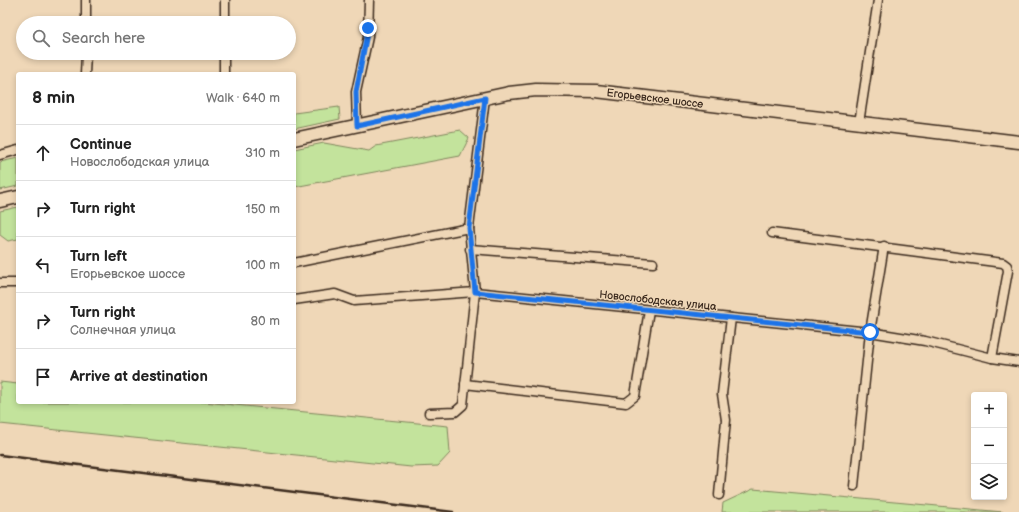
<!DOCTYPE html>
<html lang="en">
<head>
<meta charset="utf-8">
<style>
  :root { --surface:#fff; --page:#f2f2f2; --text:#222; --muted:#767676; --line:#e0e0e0 }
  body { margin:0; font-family:"Balsamiq Sans",sans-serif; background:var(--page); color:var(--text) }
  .controls { position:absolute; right:12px; bottom:12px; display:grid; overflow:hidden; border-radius:4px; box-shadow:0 2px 6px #0003 }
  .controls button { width:36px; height:36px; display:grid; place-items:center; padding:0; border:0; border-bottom:1px solid var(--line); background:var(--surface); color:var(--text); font:20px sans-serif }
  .stop { position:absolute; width:12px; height:12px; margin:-9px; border:3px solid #1a73e8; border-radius:50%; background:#fff }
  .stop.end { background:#1a73e8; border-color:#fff; box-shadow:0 1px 4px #0008 }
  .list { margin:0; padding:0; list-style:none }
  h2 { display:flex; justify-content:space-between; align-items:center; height:52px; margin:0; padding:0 16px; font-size:17px }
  h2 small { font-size:13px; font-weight:400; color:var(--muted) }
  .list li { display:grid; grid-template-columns:26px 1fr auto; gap:12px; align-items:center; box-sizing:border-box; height:56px; padding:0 16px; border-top:1px solid var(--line) }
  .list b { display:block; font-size:15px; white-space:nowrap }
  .list p { margin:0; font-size:13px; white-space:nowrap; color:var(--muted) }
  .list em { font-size:13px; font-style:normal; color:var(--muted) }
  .icon { flex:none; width:22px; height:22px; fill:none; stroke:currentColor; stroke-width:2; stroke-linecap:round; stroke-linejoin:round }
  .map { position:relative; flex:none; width:1019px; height:512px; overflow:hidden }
  .search { position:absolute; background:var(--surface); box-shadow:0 2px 6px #0003; left:16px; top:16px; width:280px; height:44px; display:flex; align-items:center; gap:10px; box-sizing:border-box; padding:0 14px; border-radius:22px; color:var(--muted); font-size:15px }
  .panel { position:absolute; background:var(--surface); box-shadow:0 2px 6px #0003; left:16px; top:72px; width:280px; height:332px; border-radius:4px }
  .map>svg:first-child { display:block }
</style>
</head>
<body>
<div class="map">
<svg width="1019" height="512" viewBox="0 0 1019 512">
  <rect width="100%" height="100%" fill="#efd7b7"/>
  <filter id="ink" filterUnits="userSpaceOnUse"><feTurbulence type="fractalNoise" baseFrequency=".025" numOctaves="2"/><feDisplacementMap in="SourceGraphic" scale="8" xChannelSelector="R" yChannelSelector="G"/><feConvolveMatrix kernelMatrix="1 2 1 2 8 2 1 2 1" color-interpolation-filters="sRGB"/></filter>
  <g filter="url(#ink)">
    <g fill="#c3e39c" stroke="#7f865d">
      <polygon points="339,107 340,119 294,129 294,113"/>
      <polygon points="460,130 469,138 460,156 294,187 294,149 324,143 369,151 376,146"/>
      <polygon points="18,158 18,186 0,190 0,162"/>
      <polygon points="18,207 18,239 8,241 0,235 0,211"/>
      <polygon points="0,382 18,384 18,402 204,402 448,426 450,453 438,466 411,467 0,424"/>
      <polygon points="753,489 1003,512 722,512 723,503"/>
    </g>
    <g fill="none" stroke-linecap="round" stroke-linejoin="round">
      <defs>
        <g id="street">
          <polyline points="86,23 86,0"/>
          <polyline points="225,23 225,0"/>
          <polyline points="85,74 86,53"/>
          <polyline points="224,74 224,53"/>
          <polyline points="859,123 878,0"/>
          <polyline points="357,126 356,92 368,37 369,0"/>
          <polyline points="0,155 18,150"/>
          <polyline points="772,233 1003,263 1007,266 1008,271 992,358"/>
          <polyline points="470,249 653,263"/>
          <polyline points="294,263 469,228"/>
          <polyline points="0,283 18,283"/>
          <polyline points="294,300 335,294 354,301 475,292 870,332 925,341 992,358 1019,362"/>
          <polyline points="465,384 626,403 635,396 649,310"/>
          <polyline points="429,413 455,412 463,405 475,292 469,228 485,98"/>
          <polyline points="854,486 870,332 884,246"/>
          <polyline points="719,495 726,420 722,394 731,318"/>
        </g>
        <g id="primary">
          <polyline points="294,139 509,93 536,90 596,91 1019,142"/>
          <polyline points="0,201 18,197"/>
        </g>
      </defs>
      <use href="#street" stroke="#3b2a1e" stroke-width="11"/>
      <use href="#primary" stroke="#3b2a1e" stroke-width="15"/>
      <use href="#street" stroke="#efd7b7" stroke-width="8"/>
      <use href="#primary" stroke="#efd7b7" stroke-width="12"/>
      <polyline stroke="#3b2a1e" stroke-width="2.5" points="0,455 453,512"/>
    </g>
  </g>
  <g fill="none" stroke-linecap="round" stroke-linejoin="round" filter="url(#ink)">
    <polyline stroke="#1a73e8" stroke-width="5" points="368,28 356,92 357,126 485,98 469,228 475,292 870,332"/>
  </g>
  <g text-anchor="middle" stroke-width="3" stroke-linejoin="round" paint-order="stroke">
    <g font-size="11" fill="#3b2a1e" stroke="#efd7b7">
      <text transform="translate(655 98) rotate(7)" y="4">Егорьевское шоссе</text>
      <text transform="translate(658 300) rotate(6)" y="4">Новослободская улица</text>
    </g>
  </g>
</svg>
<div class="controls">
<button>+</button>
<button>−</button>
<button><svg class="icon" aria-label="layers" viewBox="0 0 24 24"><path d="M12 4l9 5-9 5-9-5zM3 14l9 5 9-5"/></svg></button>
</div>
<div class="stop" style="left:870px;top:332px"></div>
<div class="stop end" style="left:368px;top:28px"></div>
<div class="search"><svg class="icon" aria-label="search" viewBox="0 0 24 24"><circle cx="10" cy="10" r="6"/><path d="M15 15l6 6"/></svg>Search here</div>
<section class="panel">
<h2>8 min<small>Walk · 640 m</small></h2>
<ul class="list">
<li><svg class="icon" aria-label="ahead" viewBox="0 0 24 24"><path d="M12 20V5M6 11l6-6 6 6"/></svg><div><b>Continue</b><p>Новослободская улица</p></div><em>310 m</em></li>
<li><svg class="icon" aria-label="right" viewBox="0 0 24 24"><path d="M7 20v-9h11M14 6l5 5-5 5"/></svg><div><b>Turn right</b></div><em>150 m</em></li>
<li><svg class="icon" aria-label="left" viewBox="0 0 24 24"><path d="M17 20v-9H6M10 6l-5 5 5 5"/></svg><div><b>Turn left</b><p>Егорьевское шоссе</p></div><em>100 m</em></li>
<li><svg class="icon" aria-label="right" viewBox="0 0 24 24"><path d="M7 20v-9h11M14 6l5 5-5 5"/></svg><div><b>Turn right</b><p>Солнечная улица</p></div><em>80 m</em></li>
<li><svg class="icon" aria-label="arrive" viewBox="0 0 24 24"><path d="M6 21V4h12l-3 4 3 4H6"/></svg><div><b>Arrive at destination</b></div></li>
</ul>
</section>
</div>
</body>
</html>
